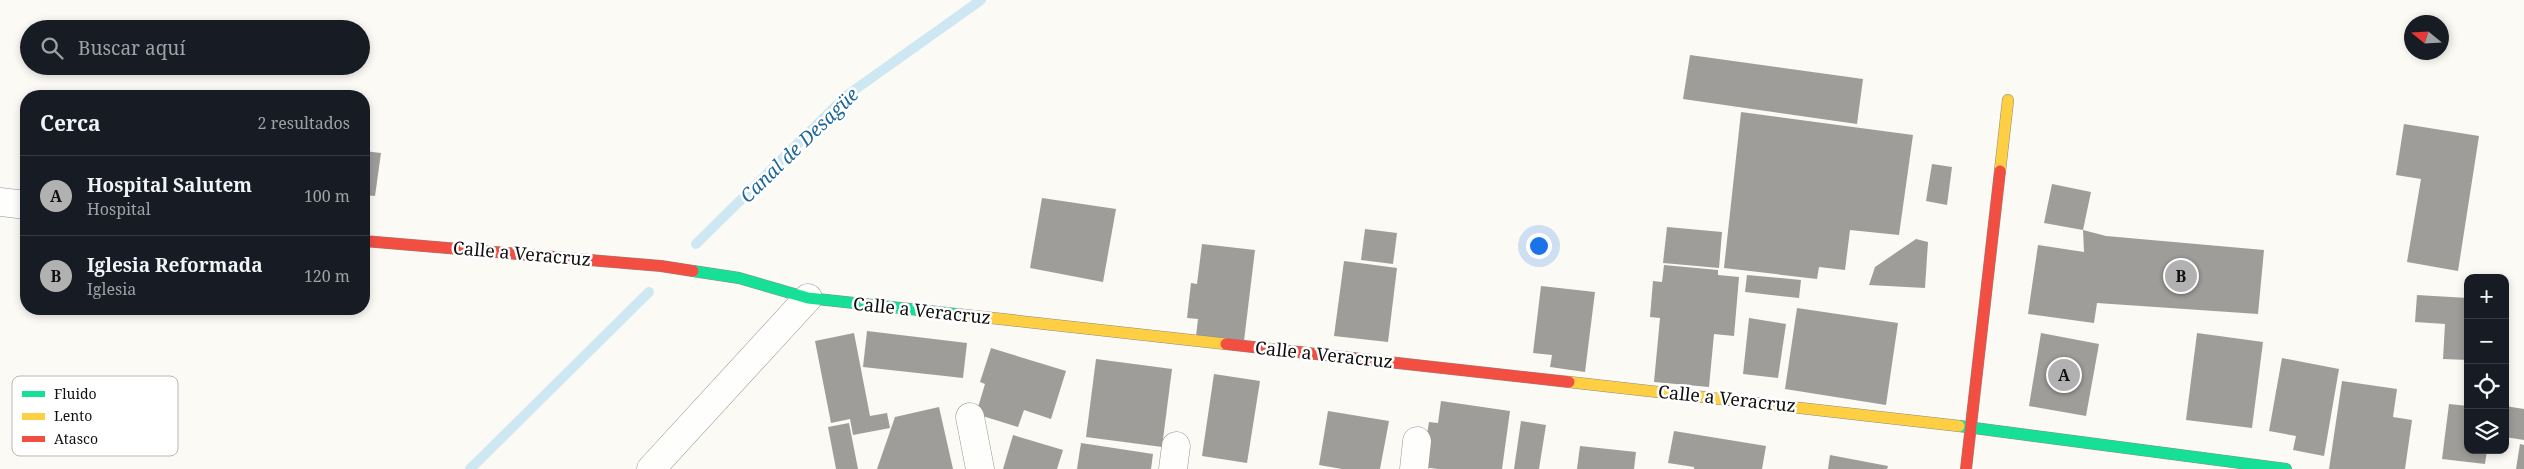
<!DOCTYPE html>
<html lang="es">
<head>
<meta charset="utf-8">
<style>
  :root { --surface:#171b24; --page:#242831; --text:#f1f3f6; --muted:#9ea1a6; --line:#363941; --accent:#b1b1b2 }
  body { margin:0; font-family:"Noto Serif",serif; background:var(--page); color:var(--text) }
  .controls { position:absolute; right:15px; bottom:15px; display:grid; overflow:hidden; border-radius:10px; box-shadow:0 2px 8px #0003 }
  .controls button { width:45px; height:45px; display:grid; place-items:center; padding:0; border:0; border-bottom:1px solid var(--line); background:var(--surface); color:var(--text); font:25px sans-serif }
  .compass { position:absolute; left:2404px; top:15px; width:45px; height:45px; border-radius:50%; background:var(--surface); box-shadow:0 2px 8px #0003; rotate:288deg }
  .you { position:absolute; left:1538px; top:245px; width:18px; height:18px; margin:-12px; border:4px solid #fff; border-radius:50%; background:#1a73e8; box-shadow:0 0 0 8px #1a73e833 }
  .badge { display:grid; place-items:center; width:32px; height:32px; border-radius:50%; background:var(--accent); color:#111; font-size:16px; font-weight:700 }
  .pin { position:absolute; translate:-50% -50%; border:2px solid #fff; box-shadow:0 1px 5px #0006 }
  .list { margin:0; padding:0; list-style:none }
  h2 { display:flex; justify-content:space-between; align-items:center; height:65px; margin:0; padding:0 20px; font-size:21px }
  h2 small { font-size:16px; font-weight:400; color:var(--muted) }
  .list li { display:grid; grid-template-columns:32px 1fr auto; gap:15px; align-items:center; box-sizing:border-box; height:80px; padding:0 20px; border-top:1px solid var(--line) }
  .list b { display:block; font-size:19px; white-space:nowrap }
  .list p { margin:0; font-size:16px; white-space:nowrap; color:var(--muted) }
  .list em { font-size:16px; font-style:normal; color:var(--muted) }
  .icon { flex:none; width:28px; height:28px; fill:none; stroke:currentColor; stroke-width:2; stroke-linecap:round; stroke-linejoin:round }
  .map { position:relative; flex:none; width:2524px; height:469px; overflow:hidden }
  .search { position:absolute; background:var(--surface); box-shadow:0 2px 8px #0003; left:20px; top:20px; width:350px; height:55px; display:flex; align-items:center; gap:12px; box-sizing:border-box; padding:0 18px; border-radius:28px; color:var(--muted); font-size:19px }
  .panel { position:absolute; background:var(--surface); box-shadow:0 2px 8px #0003; left:20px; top:90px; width:350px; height:225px; border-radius:20px }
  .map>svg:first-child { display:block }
</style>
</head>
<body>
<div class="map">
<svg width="2524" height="469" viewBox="0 0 2524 469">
  <rect width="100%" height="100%" fill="#fbfaf4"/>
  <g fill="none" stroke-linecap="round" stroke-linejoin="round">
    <g stroke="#cde7f3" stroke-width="10">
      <polyline points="696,244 846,96 981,0"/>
      <polyline points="470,469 649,292"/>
    </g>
  </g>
  <g fill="#9f9d9a">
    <polygon points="1690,55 1863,79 1857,124 1683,99"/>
    <polygon points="1741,112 1913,135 1899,235 1850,230 1845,270 1819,267 1817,279 1724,268"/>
    <polygon points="2404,124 2479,136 2458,271 2407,262 2421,179 2396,175"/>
    <polygon points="364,151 381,153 375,196 364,195"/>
    <polygon points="1932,164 1952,167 1947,205 1926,201"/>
    <polygon points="2052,184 2091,192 2083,230 2106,236 2264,250 2258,314 2097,303 2094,323 2028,314 2038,245 2084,252 2083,230 2044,223"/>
    <polygon points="1042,198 1116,209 1103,282 1030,268"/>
    <polygon points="1667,227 1722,232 1719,268 1663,263"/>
    <polygon points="1365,229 1397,233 1393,264 1361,260"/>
    <polygon points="1916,239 1928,242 1925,288 1869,285 1875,267"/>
    <polygon points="1202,244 1255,250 1244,341 1196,336 1198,319 1187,318 1191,283 1197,284"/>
    <polygon points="1344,261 1397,268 1388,342 1334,336"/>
    <polygon points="1664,265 1718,270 1718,275 1739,277 1734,336 1714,334 1709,387 1654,382 1660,318 1650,317 1653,281 1662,282"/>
    <polygon points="1747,275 1801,280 1799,298 1745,292"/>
    <polygon points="1541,286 1595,292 1585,372 1550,367 1552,355 1533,353"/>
    <polygon points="2417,295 2468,298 2468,360 2443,359 2445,324 2415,322"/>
    <polygon points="1797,308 1898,323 1886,405 1785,389"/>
    <polygon points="1749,318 1786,324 1778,378 1743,374"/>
    <polygon points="867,331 967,343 963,378 863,367"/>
    <polygon points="854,333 870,416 887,413 890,428 853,435 850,419 831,423 815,341"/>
    <polygon points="2041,333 2099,344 2086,416 2029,406"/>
    <polygon points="2197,333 2263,342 2252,428 2186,420"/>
    <polygon points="991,348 1066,371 1051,419 1024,410 1018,427 976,414 985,384 980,382"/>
    <polygon points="2282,358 2339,369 2324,456 2293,450 2296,436 2269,431"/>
    <polygon points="1096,359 1172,369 1162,447 1086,437"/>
    <polygon points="1214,374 1260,381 1247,463 1202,456"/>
    <polygon points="2342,381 2397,389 2393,417 2412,420 2405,469 2329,469"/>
    <polygon points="1441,401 1510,411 1502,469 1438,469 1422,467 1429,422 1438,423"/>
    <polygon points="2449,404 2468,406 2468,450 2487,450 2485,464 2442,459"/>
    <polygon points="2505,406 2524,409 2524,440 2505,437"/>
    <polygon points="939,407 953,469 877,469 895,417"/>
    <polygon points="1328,411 1389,421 1380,469 1342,469 1319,465"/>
    <polygon points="1521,421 1546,425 1539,469 1514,469"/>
    <polygon points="849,423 858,469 836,469 828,427"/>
    <polygon points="1674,431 1766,446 1762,469 1694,469 1694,467 1668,463"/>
    <polygon points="1013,435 1063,450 1057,469 1003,469"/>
    <polygon points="1081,443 1153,454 1151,469 1077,469"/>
    <polygon points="2520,444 2524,445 2524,469 2516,469"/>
    <polygon points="1580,446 1636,452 1634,469 1577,469"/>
    <polygon points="1830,455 1888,466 1887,469 1828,469"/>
  </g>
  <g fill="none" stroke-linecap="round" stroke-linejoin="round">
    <defs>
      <g id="street">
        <polyline points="0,202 26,205"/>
        <polyline points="970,417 980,469"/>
        <polyline points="651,469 808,298"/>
        <polyline points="1173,469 1176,446"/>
        <polyline points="1414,469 1417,441"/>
      </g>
      <g id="fast">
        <polyline points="693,271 739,278 808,298 965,315"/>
        <polyline points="1959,426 2286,469"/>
      </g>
      <g id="slow">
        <polyline points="2000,171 2008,100"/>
        <polyline points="965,315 1226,344"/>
        <polyline points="1569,382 1959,426"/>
      </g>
      <g id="jam">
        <polyline points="364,241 661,266 693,271"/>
        <polyline points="1226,344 1569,382"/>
        <polyline points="1966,469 2000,171"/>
      </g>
    </defs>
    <use href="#street" stroke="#959592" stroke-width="29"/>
    <use href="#fast" stroke="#8c8b89" stroke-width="12"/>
    <use href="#slow" stroke="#8c8b89" stroke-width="12"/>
    <use href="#jam" stroke="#8c8b89" stroke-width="12"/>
    <use href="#street" stroke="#fefefd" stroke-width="28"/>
    <use href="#fast" stroke="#16e098" stroke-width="11"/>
    <use href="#slow" stroke="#ffcf43" stroke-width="11"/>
    <use href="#jam" stroke="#f24e42" stroke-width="11"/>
  </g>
  <g text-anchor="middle" stroke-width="5" stroke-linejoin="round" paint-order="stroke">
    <g font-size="18" fill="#0f0f0f" stroke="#fff">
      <text transform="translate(522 254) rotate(5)" y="6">Calle a Veracruz</text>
      <text transform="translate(922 311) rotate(6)" y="6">Calle a Veracruz</text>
      <text transform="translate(1324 355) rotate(6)" y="6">Calle a Veracruz</text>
      <text transform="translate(1727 399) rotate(6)" y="6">Calle a Veracruz</text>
    </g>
    <g font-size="19" font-style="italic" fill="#1f679a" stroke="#fff">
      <text transform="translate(799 145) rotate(-44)" y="7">Canal de Desagüe</text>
    </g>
  </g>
  <rect x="12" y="376" width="166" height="80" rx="8" fill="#fff" stroke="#b7b7b7" stroke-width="1"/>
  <rect x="22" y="391" width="23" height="6" fill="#16e098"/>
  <rect x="22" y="413" width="23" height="7" fill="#ffcf43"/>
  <rect x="22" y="436" width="23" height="6" fill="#f24e42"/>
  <g font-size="14" fill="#0f0f0f">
    <text x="54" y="399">Fluido</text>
    <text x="54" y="421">Lento</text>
    <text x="54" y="444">Atasco</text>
  </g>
</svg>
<div class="controls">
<button>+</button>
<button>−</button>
<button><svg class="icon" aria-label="locate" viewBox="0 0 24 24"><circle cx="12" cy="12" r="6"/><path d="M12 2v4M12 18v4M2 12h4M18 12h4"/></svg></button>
<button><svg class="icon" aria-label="layers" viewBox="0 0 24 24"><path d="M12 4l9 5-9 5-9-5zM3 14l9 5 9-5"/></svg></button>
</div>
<svg class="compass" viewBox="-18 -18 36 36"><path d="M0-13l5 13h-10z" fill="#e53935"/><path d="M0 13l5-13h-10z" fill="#9ea1a6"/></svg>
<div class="you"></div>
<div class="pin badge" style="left:2064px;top:375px">A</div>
<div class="pin badge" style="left:2181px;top:276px">B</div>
<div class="search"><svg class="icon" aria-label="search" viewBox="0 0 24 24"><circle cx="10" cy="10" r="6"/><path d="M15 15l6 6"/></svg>Buscar aquí</div>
<section class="panel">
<h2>Cerca<small>2 resultados</small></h2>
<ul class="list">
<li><span class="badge">A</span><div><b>Hospital Salutem</b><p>Hospital</p></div><em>100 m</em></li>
<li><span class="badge">B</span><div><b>Iglesia Reformada</b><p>Iglesia</p></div><em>120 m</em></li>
</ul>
</section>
</div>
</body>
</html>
